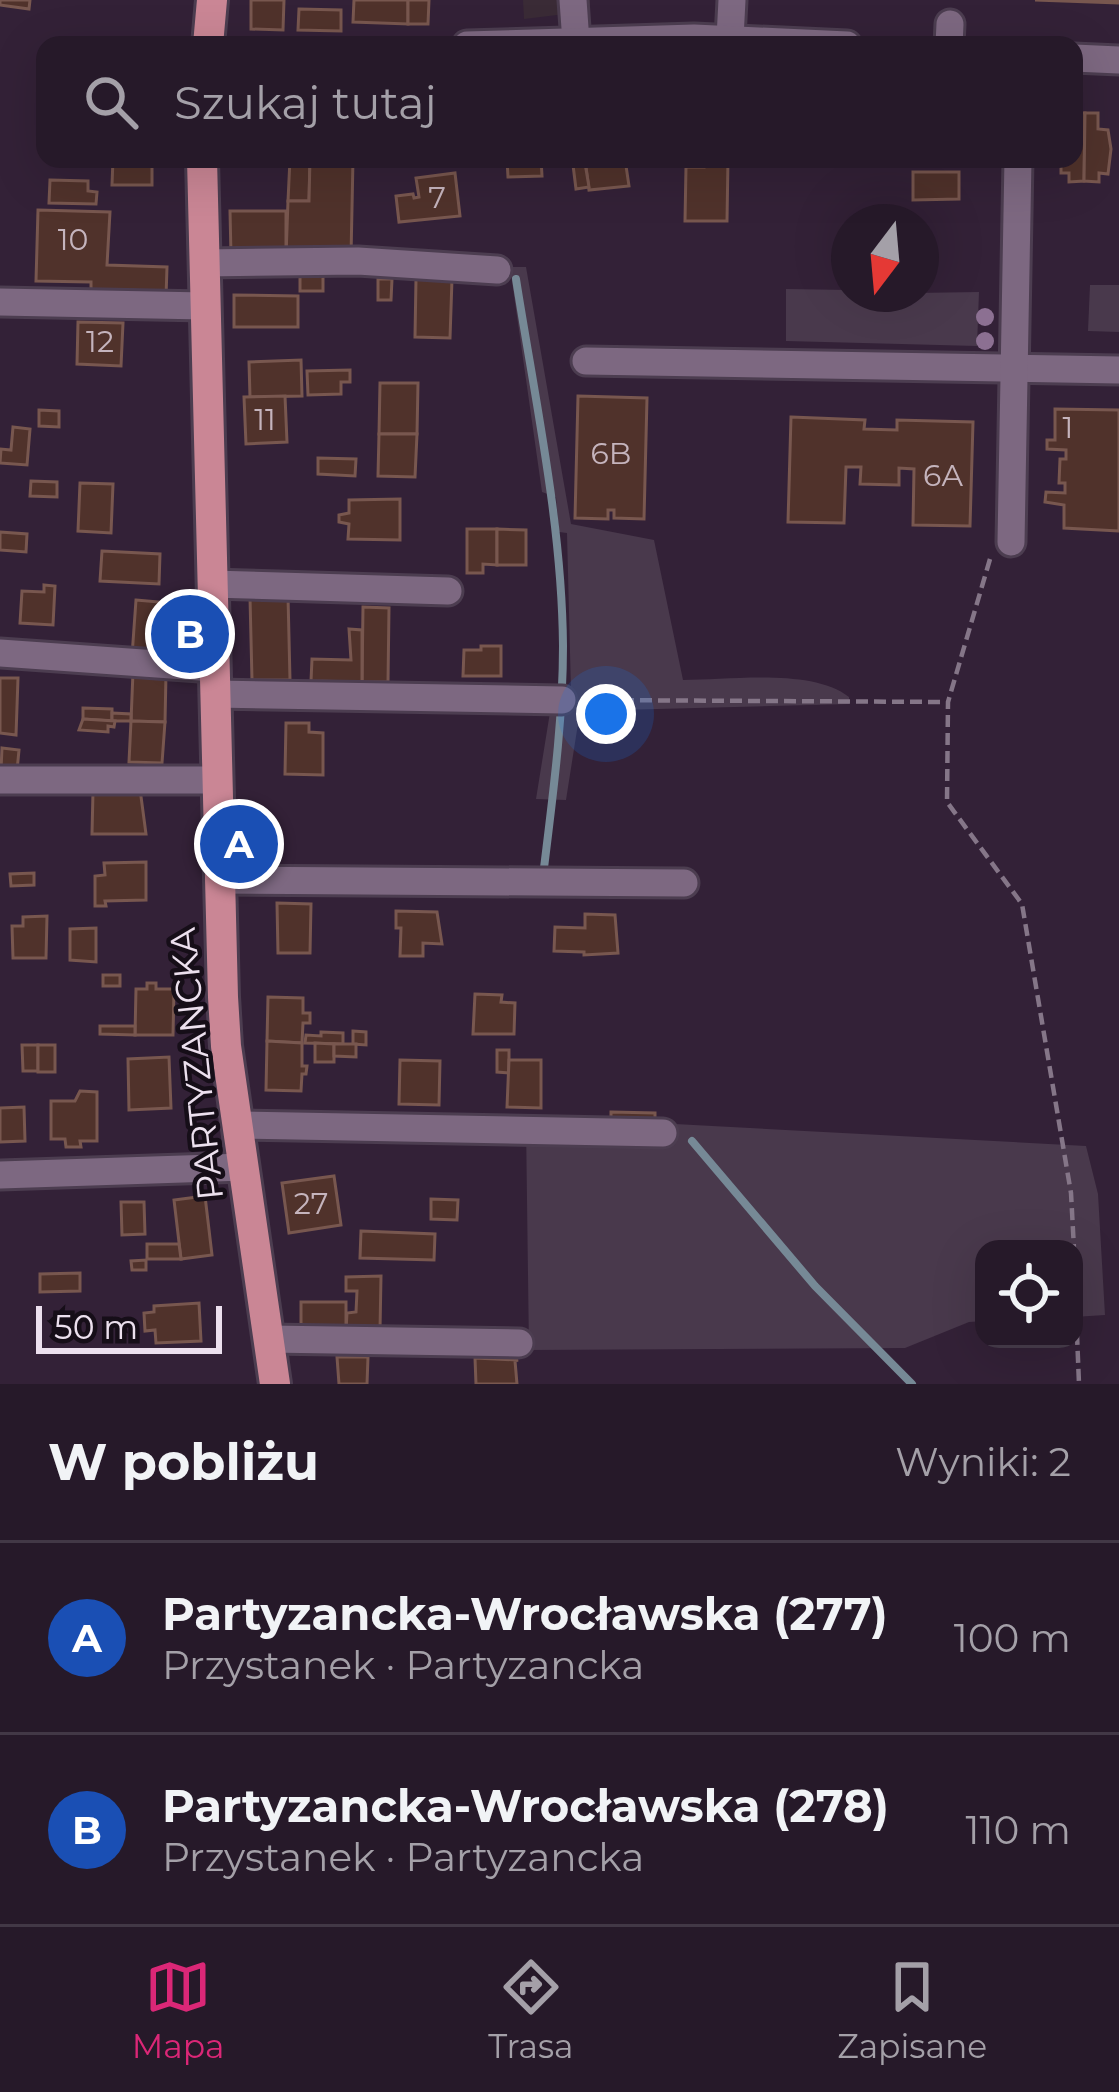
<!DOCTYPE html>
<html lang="pl">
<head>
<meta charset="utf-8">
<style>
  :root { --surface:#261929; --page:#2e2231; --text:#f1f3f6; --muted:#a4a0a8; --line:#423846; --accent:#db2777 }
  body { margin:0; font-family:Montserrat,sans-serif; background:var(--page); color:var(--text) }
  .controls { position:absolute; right:36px; bottom:36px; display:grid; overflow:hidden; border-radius:24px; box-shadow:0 12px 48px #0002 }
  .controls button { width:108px; height:108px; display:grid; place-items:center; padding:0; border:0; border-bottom:3px solid var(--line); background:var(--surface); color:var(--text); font:60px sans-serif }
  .compass { position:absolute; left:831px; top:204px; width:108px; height:108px; border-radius:50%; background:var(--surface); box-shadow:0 12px 48px #0002; rotate:196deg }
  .scale { position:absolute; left:36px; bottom:30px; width:186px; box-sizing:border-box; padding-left:12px; border:6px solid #ece0ee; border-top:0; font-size:33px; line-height:42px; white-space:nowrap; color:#ece0ee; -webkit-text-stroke:9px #160e18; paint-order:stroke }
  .you { position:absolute; left:606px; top:714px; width:42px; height:42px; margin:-30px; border:9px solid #fff; border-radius:50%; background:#1a73e8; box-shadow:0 0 0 18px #1a73e833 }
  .badge { display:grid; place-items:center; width:78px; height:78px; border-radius:50%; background:var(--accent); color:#fff; font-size:39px; font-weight:700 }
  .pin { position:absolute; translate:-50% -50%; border:6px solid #fff; box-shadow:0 3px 12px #0006 }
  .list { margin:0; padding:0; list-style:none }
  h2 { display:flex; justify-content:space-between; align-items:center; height:156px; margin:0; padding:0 48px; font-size:51px }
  h2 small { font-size:39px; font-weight:400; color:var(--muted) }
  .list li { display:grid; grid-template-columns:78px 1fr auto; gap:36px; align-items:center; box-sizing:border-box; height:192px; padding:0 48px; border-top:3px solid var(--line) }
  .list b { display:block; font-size:45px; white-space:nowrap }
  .list p { margin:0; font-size:39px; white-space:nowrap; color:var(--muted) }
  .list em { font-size:39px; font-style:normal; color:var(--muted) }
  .icon { flex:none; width:66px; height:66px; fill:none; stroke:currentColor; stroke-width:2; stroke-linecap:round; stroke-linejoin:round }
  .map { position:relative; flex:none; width:1119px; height:1384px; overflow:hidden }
  .search { position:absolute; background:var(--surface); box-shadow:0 12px 48px #0002; left:36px; right:36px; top:36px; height:132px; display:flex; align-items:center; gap:30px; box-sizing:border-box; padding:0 42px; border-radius:24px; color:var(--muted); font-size:45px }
  .sheet { height:540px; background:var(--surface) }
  nav { display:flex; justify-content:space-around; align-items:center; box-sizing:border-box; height:168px; border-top:3px solid var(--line); background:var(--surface); font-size:33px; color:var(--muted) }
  nav a { display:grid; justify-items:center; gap:6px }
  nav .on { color:var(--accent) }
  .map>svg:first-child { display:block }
</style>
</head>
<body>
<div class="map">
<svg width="1119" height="1384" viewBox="0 0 1119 1384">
  <rect width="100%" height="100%" fill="#332137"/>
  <polygon fill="#3a2b36" points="523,0 590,0 590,11 524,19"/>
  <g fill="#49394c">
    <path d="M 510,267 L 526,267 L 571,524 L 654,540 L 683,680 C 730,680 812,668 849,697 L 849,704 L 580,711 L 566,800 L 536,799 L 551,706 L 571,692 L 567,533 L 559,532 L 556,497 L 542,492 Z"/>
    <polygon points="1090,285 1119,285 1119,332 1088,331"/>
    <polygon points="786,289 849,290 849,294 979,292 977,346 786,341"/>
    <polygon points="526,1124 675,1124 1086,1146 1098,1194 1105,1315 1074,1317 1074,1249 984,1249 984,1321 969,1322 905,1348 529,1350"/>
  </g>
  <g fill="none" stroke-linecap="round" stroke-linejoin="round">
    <g stroke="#768996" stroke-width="8">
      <path d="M 516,279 C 535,400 562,523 563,646 C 563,720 553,794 544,868"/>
      <polyline points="692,1141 815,1286 912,1384"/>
    </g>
  </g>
  <g fill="#50322b" stroke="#78574f" stroke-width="3">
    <polygon points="0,0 30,0 29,9 0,5"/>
    <polygon points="251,0 284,0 283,30 251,29"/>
    <polygon points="354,0 408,0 408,24 353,22"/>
    <polygon points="408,0 429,0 428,24 408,24"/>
    <polygon points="1035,0 1119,0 1119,3"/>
    <polygon points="299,9 341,10 341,31 298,30"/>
    <polygon points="1074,113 1085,113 1084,181 1069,182 1069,173 1061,173 1061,159 1074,159"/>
    <polygon points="1085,113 1098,113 1098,129 1108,130 1111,149 1108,174 1099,173 1099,182 1084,181"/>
    <polygon points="113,159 152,159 152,185 112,185"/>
    <polygon points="290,159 310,159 309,201 288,201"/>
    <polygon points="310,159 353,159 351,256 286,256 288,201 309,201"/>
    <polygon points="507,159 541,159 542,176 508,177"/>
    <polygon points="585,159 625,159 629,186 589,190"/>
    <polygon points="704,159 728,159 727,221 685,221 686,167 704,167"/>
    <polygon points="585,163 589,187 576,189 573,165"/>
    <polygon points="913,172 959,172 959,199 913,200"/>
    <polygon points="455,173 460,216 399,222 396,196 413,194 414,198 419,197 416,178"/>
    <polygon points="50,180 88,181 88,191 97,192 96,204 49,203"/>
    <polygon points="38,210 110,212 107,265 167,267 166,297 91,294 91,282 36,281"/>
    <polygon points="230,211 286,211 286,256 231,255"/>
    <rect x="300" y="265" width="23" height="26"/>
    <polygon points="378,279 392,279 391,300 378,300"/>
    <polygon points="416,279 452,279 450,338 415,337"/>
    <polygon points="234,295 298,296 298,327 234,327"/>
    <polygon points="78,322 123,323 121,366 77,364"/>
    <polygon points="301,360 302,396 250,397 249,362"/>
    <polygon points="350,370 350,382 341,382 341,394 308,395 307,371"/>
    <polygon points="380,383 418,383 417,434 379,434"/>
    <polygon points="285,396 287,442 246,444 244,397"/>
    <polygon points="578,396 647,398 644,519 614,518 614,510 608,510 608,519 575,518"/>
    <polygon points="1055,409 1119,410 1119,531 1064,528 1064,505 1045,502 1046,492 1065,493 1065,483 1059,483 1060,459 1066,459 1066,450 1047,449 1047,440 1055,440"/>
    <polygon points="39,410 59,411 59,427 39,426"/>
    <polygon points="791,417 865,420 864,429 897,430 897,420 973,422 970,526 913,525 914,469 899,468 899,485 860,484 861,467 846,467 844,523 788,522"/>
    <polygon points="13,427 30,429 27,465 0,463 1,449 11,450"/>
    <polygon points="379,434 417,434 415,477 378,476"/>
    <polygon points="318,458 356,459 355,476 318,474"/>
    <polygon points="31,481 57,482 57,497 30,496"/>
    <polygon points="80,483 113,484 111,533 78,531"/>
    <polygon points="400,499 400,540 348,539 349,524 339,522 339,515 349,513 349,500"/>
    <polygon points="467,529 497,529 497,565 483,564 483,573 467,573"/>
    <polygon points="497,529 526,530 526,565 497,565"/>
    <polygon points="0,532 27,534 26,552 0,550"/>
    <polygon points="102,551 160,554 159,584 100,581"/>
    <polygon points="44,585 55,586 53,625 20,623 22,591 44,592"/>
    <polygon points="288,596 290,680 252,680 250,598"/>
    <polygon points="136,600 171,603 166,658 132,656"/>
    <polygon points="363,607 389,608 388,682 362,682"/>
    <polygon points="349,629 362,630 362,682 311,681 312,659 351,660"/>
    <polygon points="481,646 501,646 501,676 463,676 464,650 481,650"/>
    <polygon points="133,672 166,674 165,722 131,721"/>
    <polygon points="0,678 18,678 16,735 0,733"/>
    <polygon points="83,708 112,709 112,721 83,719"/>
    <polygon points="112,713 131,714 131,721 112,721"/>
    <polygon points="83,719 115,721 114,727 108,726 108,732 79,730"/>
    <polygon points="131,721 165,722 162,763 129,762"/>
    <polygon points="286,723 309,723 309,732 323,733 323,775 285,774"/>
    <polygon points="2,748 19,750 17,771 1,770"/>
    <polygon points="140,789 146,834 92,834 93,792"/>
    <polygon points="146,862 146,900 105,901 106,906 95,906 95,876 105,875 104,863"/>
    <polygon points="34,873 34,885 11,886 10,874"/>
    <polygon points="277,903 311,904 310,953 278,953"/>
    <polygon points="396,911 437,912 442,944 423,943 423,956 400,956 401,928 396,928"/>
    <polygon points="585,914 615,915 618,953 584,955 584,952 554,951 555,927 585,928"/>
    <polygon points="47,916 46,958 13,958 12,926 23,926 23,917"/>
    <polygon points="96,928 96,962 70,960 70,929"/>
    <rect x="103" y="975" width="17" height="11"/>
    <polygon points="147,983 156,983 156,989 174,989 173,1035 135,1035 136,989 147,989"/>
    <polygon points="475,994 502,995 501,1002 515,1003 514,1034 473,1034"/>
    <polygon points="268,997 303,998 303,1013 310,1013 310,1023 303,1023 302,1043 267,1041"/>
    <polygon points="100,1026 135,1026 135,1035 100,1034"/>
    <polygon points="353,1031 366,1032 366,1045 353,1044"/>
    <polygon points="321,1032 343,1033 343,1044 305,1043 306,1035 321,1036"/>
    <polygon points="267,1041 302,1043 302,1066 307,1066 306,1074 302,1074 301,1091 266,1090"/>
    <polygon points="315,1043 334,1044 334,1062 315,1062"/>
    <polygon points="334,1044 356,1044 356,1057 334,1056"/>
    <polygon points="22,1045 38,1045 38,1071 23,1071"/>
    <rect x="38" y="1045" width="17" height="27"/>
    <polygon points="497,1050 509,1050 509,1073 497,1072"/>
    <polygon points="169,1057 171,1108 129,1110 128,1059"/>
    <polygon points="400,1060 440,1061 439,1105 399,1104"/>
    <polygon points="509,1060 541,1060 541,1108 507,1107"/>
    <polygon points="80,1091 97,1092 97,1141 80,1141 81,1147 66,1147 65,1139 51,1139 51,1101 75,1101"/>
    <polygon points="24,1107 25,1141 0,1142 0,1108"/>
    <polygon points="611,1112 655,1113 655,1124 611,1123"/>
    <polygon points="334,1176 341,1225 289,1233 282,1183"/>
    <polygon points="205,1196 212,1255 181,1259 174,1200"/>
    <polygon points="431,1199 458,1200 457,1220 431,1219"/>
    <polygon points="121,1202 144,1202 145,1234 122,1235"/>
    <polygon points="361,1231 435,1234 434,1260 360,1258"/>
    <polygon points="147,1244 179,1244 181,1259 147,1259"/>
    <polygon points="146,1260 146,1270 132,1270 131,1261"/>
    <polygon points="80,1273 80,1291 40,1292 40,1274"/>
    <polygon points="381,1276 380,1330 346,1330 347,1313 356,1312 357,1291 346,1291 346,1277"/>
    <rect x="301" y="1302" width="45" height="28"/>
    <polygon points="199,1303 201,1341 156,1343 155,1330 145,1331 144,1313 154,1312 154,1306"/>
    <polygon points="337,1357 368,1357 367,1384 339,1384"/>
    <polygon points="475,1358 518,1360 515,1361 517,1384 476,1384"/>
  </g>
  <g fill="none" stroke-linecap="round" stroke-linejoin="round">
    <defs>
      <g id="minor">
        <polyline points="573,0 576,42"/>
        <polyline points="730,38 732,0"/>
        <polyline points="467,45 694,38 847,45"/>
        <polyline points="949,45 950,24"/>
        <polyline points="1074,58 1119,60"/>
        <polyline points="204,263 358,261 497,270"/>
        <polyline points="0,302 205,306"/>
        <polyline points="586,361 1119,370"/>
        <polyline points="1011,542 1018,159"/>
        <polyline points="212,584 448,591"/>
        <polyline points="0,653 214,668"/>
        <polyline points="215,694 562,700"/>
        <polyline points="0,780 217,780"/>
        <polyline points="219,880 684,883"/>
        <polyline points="238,1125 663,1133"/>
        <polyline points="0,1175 244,1167"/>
        <polyline points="269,1339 519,1343"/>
      </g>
      <g id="major">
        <polyline points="208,45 212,0"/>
        <polyline points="202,159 223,997 226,1046 275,1384"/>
      </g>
    </defs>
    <use href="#minor" stroke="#4c3d50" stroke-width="33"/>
    <use href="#major" stroke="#4c3d50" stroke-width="36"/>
    <g stroke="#857688" stroke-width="4.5" stroke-dasharray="12 6" stroke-linecap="butt">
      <polyline points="990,559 948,702 947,802 1022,904 1071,1193 1074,1249"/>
      <polyline points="586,700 946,702"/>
      <polyline points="1074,1261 1079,1384"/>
    </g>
    <use href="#minor" stroke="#7d6881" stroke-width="27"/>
    <use href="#major" stroke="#ca8695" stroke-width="30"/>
  </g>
  <g fill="#8c7092">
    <circle cx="985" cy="317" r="9"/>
    <circle cx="985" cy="341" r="9"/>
  </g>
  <g text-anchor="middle" stroke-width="9" stroke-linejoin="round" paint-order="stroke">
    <g font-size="30" fill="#c5b4bd">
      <text x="437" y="208">7</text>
      <text x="73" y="250">10</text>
      <text x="100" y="352">12</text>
      <text x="265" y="430">11</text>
      <text x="1068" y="438">1</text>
      <text x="611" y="464">6B</text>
      <text x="943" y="486">6A</text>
      <text x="311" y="1214">27</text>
    </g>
    <g font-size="36" fill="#ece0ee" stroke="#160e18">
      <text transform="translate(196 1064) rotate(-96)" y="13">PARTYZANCKA</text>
    </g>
  </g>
</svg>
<div class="controls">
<button><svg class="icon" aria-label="locate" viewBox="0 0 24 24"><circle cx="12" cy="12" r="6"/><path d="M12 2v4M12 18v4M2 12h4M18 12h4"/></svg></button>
</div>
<svg class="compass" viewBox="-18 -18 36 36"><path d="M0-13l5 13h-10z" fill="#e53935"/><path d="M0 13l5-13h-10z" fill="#a4a0a8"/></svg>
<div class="scale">50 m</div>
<div class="you"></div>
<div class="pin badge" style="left:239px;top:844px;background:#1a4fb4">A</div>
<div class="pin badge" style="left:190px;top:634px;background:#1a4fb4">B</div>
<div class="search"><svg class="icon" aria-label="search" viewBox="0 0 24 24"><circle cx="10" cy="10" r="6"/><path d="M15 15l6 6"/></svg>Szukaj tutaj</div>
</div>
<section class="sheet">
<h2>W pobliżu<small>Wyniki: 2</small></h2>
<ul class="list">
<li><span class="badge" style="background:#1a4fb4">A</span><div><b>Partyzancka-Wrocławska (277)</b><p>Przystanek · Partyzancka</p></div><em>100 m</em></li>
<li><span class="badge" style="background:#1a4fb4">B</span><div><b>Partyzancka-Wrocławska (278)</b><p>Przystanek · Partyzancka</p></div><em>110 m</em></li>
</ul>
</section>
<nav>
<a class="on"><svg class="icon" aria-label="map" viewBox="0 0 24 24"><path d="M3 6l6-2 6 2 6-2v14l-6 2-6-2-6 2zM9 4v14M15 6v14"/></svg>Mapa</a>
<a><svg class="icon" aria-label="directions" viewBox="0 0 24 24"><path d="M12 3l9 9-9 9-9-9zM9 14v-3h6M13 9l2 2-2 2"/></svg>Trasa</a>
<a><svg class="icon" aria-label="saved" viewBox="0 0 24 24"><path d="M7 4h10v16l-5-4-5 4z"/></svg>Zapisane</a>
</nav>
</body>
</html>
